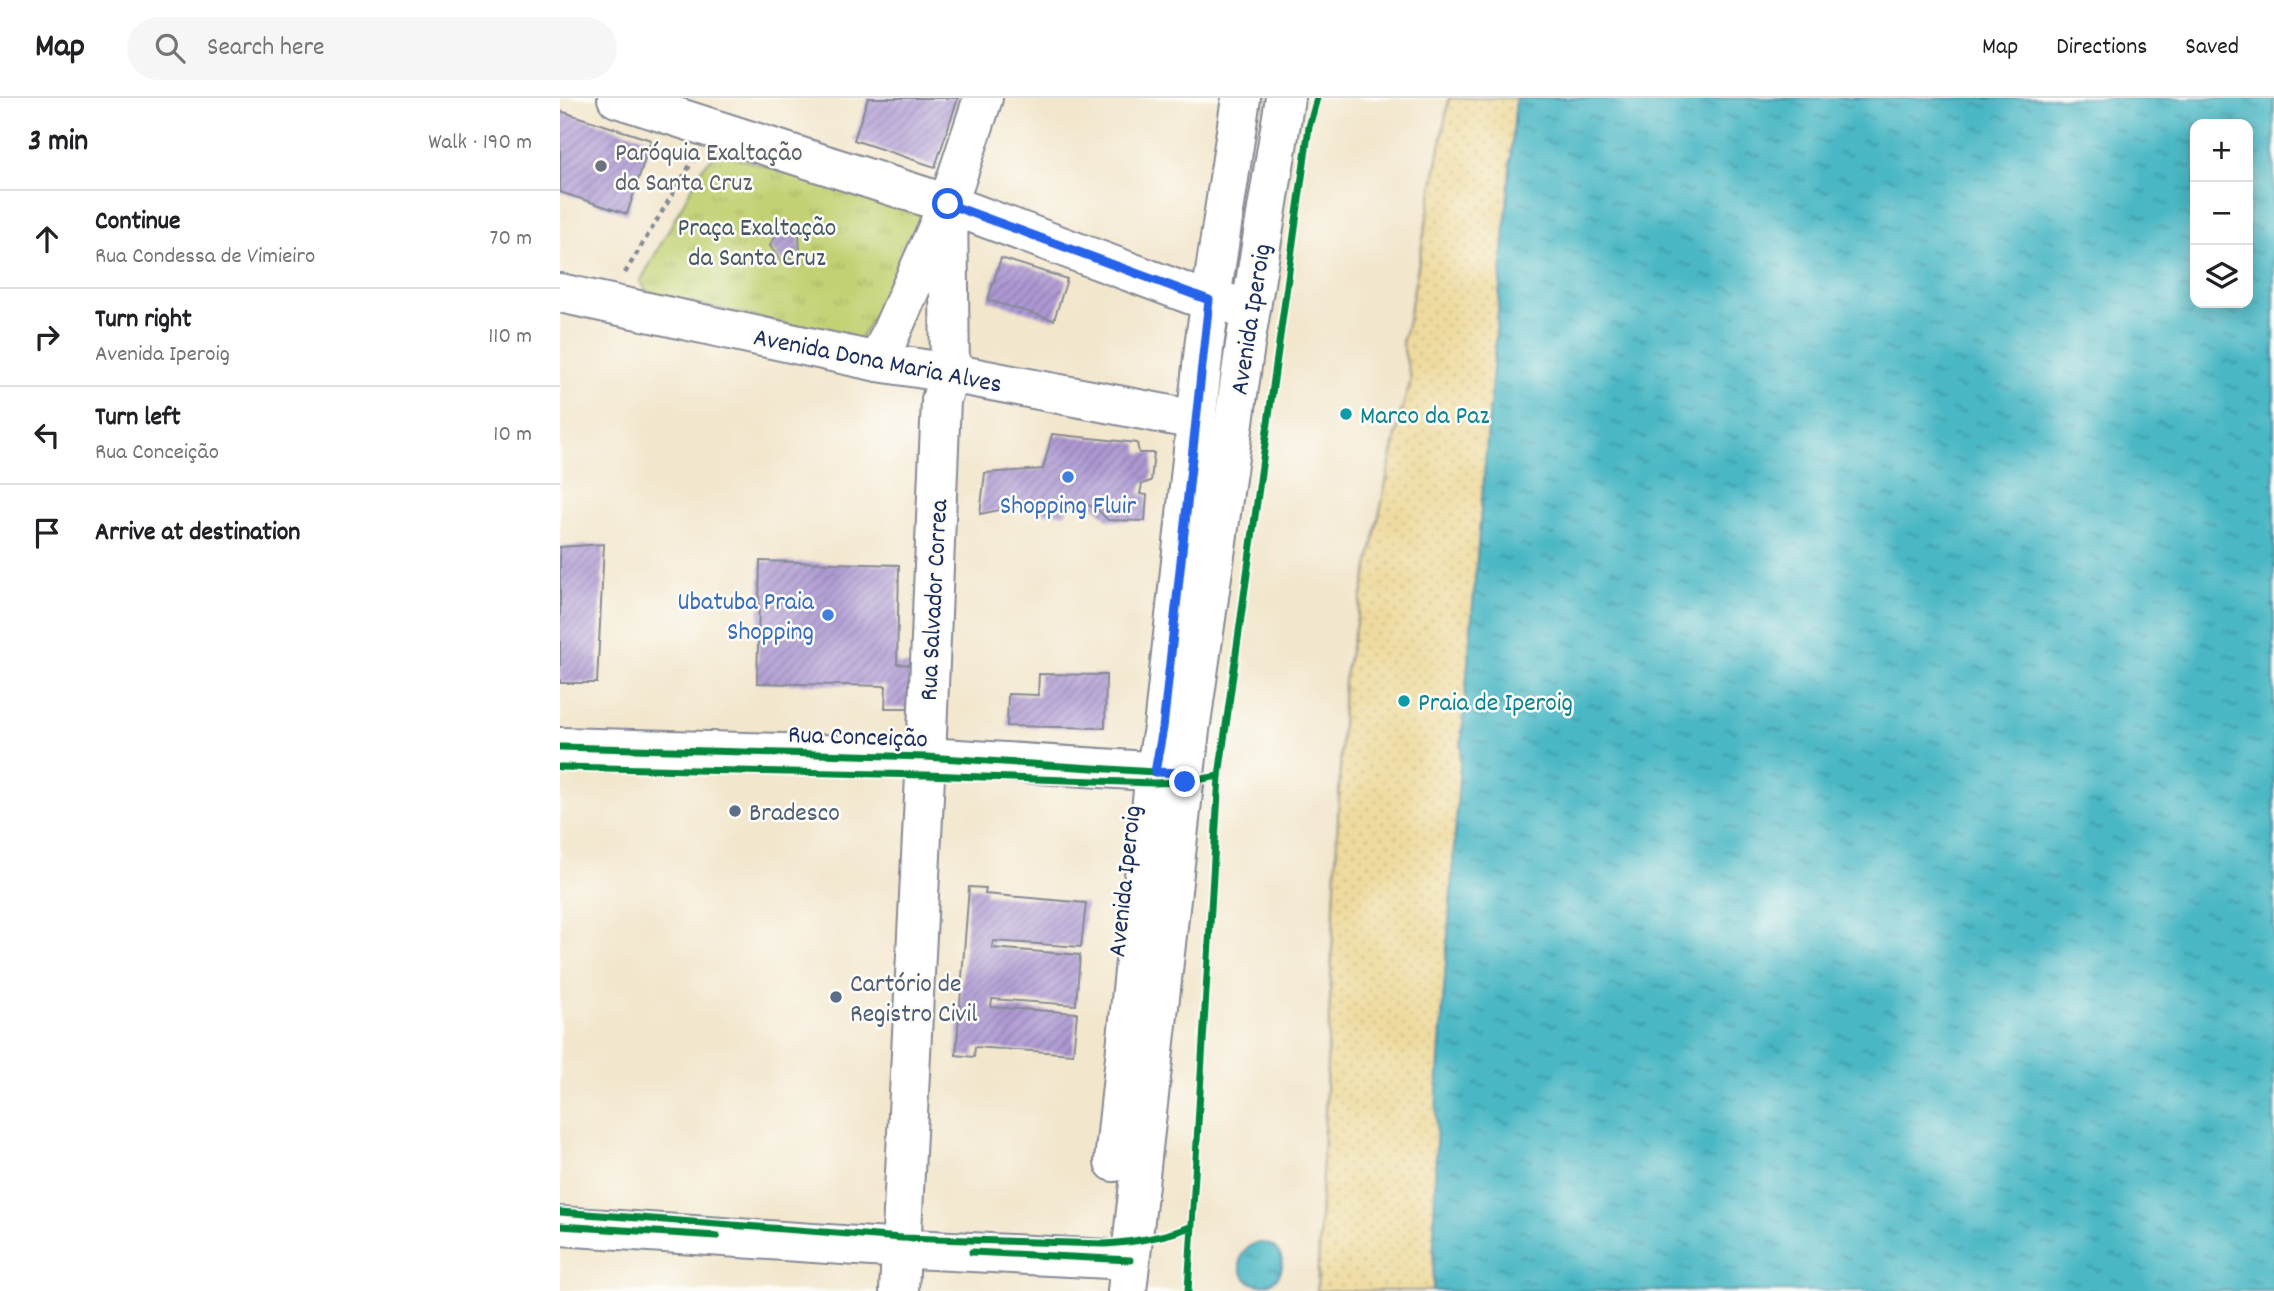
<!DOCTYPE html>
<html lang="en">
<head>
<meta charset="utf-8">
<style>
  :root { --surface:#fff; --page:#f6f6f6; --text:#202124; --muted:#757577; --line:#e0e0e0 }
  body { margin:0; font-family:Dekko,sans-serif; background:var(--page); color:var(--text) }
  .controls { position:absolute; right:21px; top:21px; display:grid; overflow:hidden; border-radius:14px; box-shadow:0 4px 18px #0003 }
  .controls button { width:63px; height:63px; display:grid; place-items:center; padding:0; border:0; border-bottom:2px solid var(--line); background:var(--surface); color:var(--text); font:35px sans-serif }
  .stop { position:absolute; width:21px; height:21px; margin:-16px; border:5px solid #2563eb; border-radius:50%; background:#fff }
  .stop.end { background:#2563eb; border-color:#fff; box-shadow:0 2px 7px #0008 }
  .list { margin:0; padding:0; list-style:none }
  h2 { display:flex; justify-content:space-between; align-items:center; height:91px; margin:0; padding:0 28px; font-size:30px }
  h2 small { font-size:23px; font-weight:400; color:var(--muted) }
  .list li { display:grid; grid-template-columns:46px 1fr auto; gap:21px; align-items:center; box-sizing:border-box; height:98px; padding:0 28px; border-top:2px solid var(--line) }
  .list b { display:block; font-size:26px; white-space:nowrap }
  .list p { margin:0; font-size:23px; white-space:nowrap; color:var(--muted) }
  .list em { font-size:23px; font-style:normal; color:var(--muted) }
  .icon { flex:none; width:38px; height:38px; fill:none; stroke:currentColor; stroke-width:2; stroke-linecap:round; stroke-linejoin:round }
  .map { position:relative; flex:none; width:1714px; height:1193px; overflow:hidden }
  header { display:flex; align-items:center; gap:42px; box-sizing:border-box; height:98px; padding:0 35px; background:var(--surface); border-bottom:2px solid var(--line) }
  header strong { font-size:33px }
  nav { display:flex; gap:38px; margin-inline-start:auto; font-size:24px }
  .search { width:490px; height:63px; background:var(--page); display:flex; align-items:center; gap:18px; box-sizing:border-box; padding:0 24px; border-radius:38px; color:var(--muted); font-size:26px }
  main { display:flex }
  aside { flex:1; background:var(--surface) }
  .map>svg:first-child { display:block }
</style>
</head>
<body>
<header>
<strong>Map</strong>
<div class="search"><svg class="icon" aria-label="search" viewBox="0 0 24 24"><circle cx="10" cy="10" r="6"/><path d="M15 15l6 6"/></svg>Search here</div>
<nav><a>Map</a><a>Directions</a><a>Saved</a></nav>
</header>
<main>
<aside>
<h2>3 min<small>Walk · 190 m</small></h2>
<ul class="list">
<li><svg class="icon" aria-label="ahead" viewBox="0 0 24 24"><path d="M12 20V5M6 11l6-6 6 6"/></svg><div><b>Continue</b><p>Rua Condessa de Vimieiro</p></div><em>70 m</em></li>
<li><svg class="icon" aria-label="right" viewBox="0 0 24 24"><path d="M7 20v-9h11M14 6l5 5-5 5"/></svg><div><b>Turn right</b><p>Avenida Iperoig</p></div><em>110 m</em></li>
<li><svg class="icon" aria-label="left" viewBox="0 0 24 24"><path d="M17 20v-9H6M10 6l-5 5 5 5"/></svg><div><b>Turn left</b><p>Rua Conceição</p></div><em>10 m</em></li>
<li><svg class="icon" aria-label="arrive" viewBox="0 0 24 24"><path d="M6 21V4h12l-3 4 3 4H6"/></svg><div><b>Arrive at destination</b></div></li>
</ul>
</aside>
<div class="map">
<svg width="1714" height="1193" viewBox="0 0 1714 1193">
  <defs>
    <pattern id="sand-dots" width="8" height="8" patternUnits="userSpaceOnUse" patternTransform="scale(1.75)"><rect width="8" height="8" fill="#eeda9e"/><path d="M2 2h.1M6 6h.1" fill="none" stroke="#ccbb8a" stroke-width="1.8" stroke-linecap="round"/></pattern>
    <pattern id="park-tufts" width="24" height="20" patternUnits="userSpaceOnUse" patternTransform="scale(1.75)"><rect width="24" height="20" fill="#c2d173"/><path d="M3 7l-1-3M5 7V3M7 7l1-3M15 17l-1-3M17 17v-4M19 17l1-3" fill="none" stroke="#a6b466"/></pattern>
    <pattern id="water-ripples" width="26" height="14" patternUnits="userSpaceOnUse" patternTransform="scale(1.75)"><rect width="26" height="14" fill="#49b7c4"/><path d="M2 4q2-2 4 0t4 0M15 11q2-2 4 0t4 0" fill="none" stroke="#3c95a2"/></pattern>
    <pattern id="building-hatch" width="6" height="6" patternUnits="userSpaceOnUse" patternTransform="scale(1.75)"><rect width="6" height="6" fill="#ad99d2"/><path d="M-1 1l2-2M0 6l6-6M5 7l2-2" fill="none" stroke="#8c7dae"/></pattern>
  </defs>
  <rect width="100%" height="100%" fill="#fdfcf7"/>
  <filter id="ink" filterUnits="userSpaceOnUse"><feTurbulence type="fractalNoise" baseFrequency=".0143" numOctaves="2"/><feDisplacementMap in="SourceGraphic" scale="14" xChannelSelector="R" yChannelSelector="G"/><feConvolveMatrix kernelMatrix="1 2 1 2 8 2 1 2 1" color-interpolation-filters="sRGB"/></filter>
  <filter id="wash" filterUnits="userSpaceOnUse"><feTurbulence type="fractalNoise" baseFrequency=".00686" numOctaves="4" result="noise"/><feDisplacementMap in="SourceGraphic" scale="28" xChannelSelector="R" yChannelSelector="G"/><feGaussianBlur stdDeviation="1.57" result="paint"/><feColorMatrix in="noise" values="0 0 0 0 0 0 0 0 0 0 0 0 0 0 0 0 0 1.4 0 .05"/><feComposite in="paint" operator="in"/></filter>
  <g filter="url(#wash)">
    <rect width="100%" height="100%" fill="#f2e6cc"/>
    <polygon fill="url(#sand-dots)" stroke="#84847e" stroke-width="2" points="889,0 956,0 903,624 877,991 873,1193 757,1193 784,582 841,314 851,282 842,244 848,223"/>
    <polygon fill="url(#park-tufts)" stroke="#6e8068" stroke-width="2" points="158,54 358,114 365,135 298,244 88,194 80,184 143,69"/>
    <g fill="url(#water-ripples)" stroke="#327391" stroke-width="2" fill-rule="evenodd">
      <path d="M 956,0 L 1714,0 L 1714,1193 L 873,1193 L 877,991 L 903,624 ZM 1688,26 L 1688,205 L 1635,205 L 1635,26 Z"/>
      <circle cx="701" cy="1166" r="21"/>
    </g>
    <g id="blocks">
      <g fill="url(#building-hatch)">
        <polygon points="308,0 398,0 375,69 294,42"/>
        <polygon points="0,13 91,42 67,116 0,94"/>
        <polygon points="218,131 239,136 240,156 222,164 210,148"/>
        <polygon points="441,160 507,181 494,222 428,202"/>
        <polygon points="492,336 577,345 579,355 594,355 591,383 582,386 580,396 587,397 585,423 548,422 535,409 512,404 505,416 482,415 478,404 420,416 425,375 483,371"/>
        <polygon points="44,446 37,585 0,585 0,449"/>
        <polygon points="200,463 339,467 337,566 353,567 352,610 325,610 326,588 197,585"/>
        <polygon points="479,576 546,577 545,630 447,628 448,596 478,597"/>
        <polygon points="409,789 426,790 425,796 526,805 521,849 433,843 432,850 520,857 516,907 432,901 431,909 517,915 513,956 415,949 414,959 396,957"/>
      </g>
    </g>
  </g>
  <g filter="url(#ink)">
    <use href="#blocks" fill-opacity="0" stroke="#868a95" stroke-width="2"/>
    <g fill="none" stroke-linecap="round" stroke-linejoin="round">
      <defs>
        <g id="secondary">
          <polyline points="57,0 388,106 632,197 675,207"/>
          <polyline points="0,195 318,264 390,275 636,322"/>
          <polyline points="318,264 388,106 423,0"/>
          <polyline points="0,649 366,659 620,675"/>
          <polyline points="554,1064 595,674 603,630 645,241 681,0"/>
          <polyline points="0,1128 312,1149 570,1162"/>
          <polyline points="339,1193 366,659 381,302 390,275 388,106"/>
          <polyline points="567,1193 630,632 685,247 725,0"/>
        </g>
      </defs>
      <use href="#secondary" stroke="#868a95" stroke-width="42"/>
      <polyline stroke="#868a95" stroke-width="4.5" stroke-dasharray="5 5" stroke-linecap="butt" points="65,175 135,59"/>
      <use href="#secondary" stroke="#fff" stroke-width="38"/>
      <defs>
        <g id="cycleway">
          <polyline points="0,649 366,659 594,674"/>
          <polyline points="0,669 365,677 594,685 625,684 659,678"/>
          <path d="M 0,1114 L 342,1140 L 545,1146 C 575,1144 602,1140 630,1129"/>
          <polyline points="0,1128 157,1138"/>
          <polyline points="412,1154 570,1162"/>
          <polyline points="628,1193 659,678 749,29 757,0"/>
        </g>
      </defs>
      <use href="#cycleway" stroke="#fdfcf7" stroke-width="11"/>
      <use href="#cycleway" stroke="#00873e" stroke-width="7"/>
    </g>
  </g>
  <g fill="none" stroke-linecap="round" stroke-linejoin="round" filter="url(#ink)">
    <polyline stroke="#2563eb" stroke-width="9" points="388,106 649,202 603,630 595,674 626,675 625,684"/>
  </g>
  <circle fill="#6b7280" stroke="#fdfcf7" stroke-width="2.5" cx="41" cy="68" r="7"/>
  <g fill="#0f9aa8" stroke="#fdfcf7" stroke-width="2.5">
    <circle cx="786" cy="316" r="7"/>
    <circle cx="844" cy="603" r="7"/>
  </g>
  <g fill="#3f7fe0" stroke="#fdfcf7" stroke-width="2.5">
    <circle cx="508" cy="379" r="7"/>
    <circle cx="268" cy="517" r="7"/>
  </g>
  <g fill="#5c6f8a" stroke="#fdfcf7" stroke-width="2.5">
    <circle cx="175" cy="713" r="7"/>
    <circle cx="276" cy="899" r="7"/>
  </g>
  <g text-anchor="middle" stroke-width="5" stroke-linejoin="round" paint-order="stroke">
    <g font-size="26" fill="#5b616d" stroke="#fdfcf7" text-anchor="start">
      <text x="55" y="62">Paróquia Exaltação<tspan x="55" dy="30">da Santa Cruz</tspan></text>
    </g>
    <g font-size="26" fill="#455863" stroke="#fdfcf7">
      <text x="197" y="137">Praça Exaltação<tspan x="197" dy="30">da Santa Cruz</tspan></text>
    </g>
    <g font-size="26" fill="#1b2f5e" stroke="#fdfcf7">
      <text transform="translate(689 221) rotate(-81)" y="9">Avenida Iperoig</text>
      <text transform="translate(318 261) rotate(11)" y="9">Avenida Dona Maria Alves</text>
      <text transform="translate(372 502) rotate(-87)" y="9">Rua Salvador Correa</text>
      <text transform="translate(298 637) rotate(2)" y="9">Rua Conceição</text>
      <text transform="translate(563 783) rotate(-84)" y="9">Avenida Iperoig</text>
    </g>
    <g font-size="26" fill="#0d838f" stroke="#fdfcf7" text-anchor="start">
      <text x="800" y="325">Marco da Paz</text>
      <text x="858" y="612">Praia de Iperoig</text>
    </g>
    <g font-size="26" fill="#366cbe" stroke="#fdfcf7">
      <text x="508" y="415">Shopping Fluir</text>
      <text x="254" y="511" text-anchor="end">Ubatuba Praia<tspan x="254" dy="30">Shopping</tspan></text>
    </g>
    <g font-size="26" fill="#4e5e75" stroke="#fdfcf7" text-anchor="start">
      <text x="189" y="722">Bradesco</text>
      <text x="290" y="893">Cartório de<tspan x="290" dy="30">Registro Civil</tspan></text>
    </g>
  </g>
</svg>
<div class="controls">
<button>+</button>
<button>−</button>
<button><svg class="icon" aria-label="layers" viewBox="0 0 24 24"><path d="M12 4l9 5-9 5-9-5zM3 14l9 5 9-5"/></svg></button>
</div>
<div class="stop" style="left:388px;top:106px"></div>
<div class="stop end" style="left:625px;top:684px"></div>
</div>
</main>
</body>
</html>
